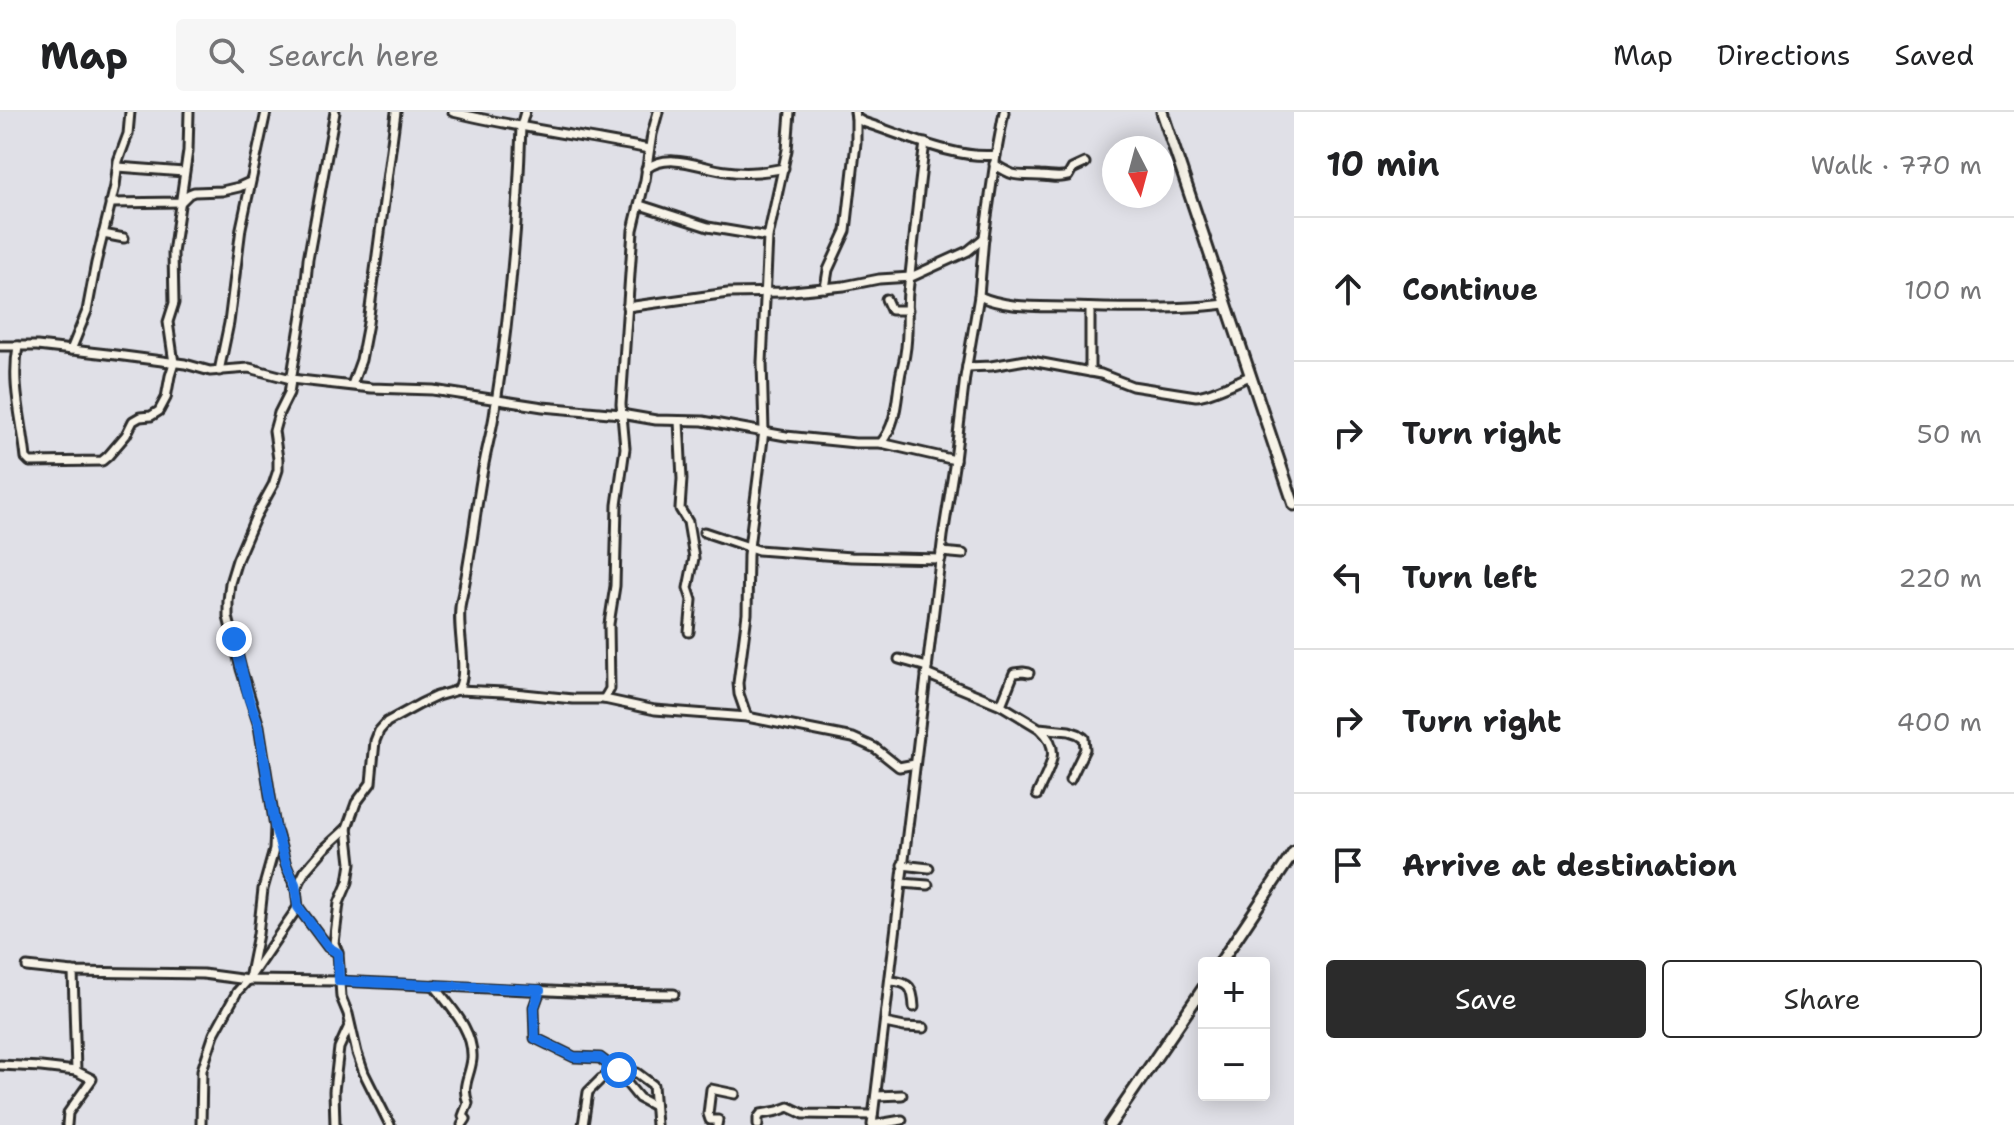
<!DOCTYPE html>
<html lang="en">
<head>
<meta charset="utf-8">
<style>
  :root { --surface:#fff; --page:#f6f6f6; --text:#202124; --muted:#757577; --line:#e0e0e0; --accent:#2b2b2b }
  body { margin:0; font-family:"Shantell Sans",sans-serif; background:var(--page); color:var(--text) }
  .controls { position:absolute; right:24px; bottom:24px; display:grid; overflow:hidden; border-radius:8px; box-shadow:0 4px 20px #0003 }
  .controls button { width:72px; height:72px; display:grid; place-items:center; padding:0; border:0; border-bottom:2px solid var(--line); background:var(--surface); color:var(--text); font:40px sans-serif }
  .compass { position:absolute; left:1102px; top:24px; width:72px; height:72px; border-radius:50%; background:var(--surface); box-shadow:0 4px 20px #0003; rotate:174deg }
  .stop { position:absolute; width:24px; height:24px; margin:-18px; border:6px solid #1a73e8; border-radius:50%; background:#fff }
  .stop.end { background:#1a73e8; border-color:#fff; box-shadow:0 2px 8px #0008 }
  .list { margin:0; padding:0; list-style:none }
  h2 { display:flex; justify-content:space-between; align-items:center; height:104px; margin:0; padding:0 32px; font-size:34px }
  h2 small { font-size:26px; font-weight:400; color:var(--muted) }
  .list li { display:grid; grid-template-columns:52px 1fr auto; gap:24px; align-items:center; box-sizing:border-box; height:144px; padding:0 32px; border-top:2px solid var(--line) }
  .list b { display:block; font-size:30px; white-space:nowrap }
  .list em { font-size:26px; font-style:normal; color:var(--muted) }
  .actions { display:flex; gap:16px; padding:24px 32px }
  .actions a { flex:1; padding:18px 0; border:2px solid var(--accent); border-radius:8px; text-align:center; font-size:28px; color:var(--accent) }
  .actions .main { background:var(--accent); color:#fff }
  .icon { flex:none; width:44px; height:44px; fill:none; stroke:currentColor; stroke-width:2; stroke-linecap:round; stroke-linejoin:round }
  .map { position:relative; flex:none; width:1294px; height:1013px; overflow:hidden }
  header { display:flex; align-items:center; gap:48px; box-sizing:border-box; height:112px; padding:0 40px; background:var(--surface); border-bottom:2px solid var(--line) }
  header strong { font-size:38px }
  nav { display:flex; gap:44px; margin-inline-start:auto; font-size:28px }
  .search { width:560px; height:72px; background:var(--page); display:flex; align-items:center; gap:20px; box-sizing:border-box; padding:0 28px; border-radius:8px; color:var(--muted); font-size:30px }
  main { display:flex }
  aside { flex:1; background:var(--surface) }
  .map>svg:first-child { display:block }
</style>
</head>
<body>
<header>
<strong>Map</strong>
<div class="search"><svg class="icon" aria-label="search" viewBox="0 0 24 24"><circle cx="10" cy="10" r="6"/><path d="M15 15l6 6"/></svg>Search here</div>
<nav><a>Map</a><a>Directions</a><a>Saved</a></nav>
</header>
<main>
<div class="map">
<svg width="1294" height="1013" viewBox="0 0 1294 1013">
  <rect width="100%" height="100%" fill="#e0e0e7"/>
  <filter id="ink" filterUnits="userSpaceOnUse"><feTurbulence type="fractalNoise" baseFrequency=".0125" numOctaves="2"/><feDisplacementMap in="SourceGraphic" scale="16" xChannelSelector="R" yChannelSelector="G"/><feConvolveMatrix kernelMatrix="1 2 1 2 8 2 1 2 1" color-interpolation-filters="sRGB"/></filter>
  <g filter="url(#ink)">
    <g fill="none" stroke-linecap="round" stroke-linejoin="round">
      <defs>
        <g id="street">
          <path d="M 453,0 C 517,16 584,24 649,37"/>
          <path d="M 855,0 L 856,6 L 863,10 C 901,22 957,48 996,43"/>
          <path d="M 994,52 C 1017,67 1016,62 1040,64 C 1050,64 1058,67 1068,64 L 1072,57 L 1085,51"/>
          <polyline points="118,55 184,60"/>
          <path d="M 646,57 C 669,39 701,56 726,59 C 745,62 766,60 784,56"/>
          <polyline points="110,91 181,90 189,82 194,80 222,79 239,75 250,70"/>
          <polyline points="640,93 708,115 768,125"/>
          <polyline points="103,122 124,126"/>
          <polyline points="825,176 828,158 846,119 856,31 856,6"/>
          <path d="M 979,184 C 1007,197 1041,194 1071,195 C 1122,197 1175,198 1226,192"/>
          <polyline points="886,187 891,198 908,198"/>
          <polyline points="627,195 728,181 782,180 844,174 879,167 911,165 968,139 984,126"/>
          <polyline points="1090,196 1090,260"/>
          <polyline points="0,234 37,234 116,243 185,252 210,259 249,256 291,267 371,276 433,278 543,295 621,302 656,308 703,309 786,324 855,331 881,331 955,348"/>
          <path d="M 18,234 C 11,273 22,307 26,346 L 30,350 L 102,349 L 108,344 L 126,323 L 133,309 L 140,305 L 151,304 L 159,299 L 166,286 L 170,264 L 174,251 L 168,210 L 174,191 L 173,141 L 188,39 L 189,0"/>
          <polyline points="71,238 87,199 96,151 115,74 118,49 128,22 130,0"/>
          <path d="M 967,255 L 991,254 L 1026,248 L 1101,262 L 1132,274 L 1196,284 C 1211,283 1235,270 1250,264"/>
          <polyline points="219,259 229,211 241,116 266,0"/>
          <polyline points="352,273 361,248 368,211 396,0"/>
          <polyline points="679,309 682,367 680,397 688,410 694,446 688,476 692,488 689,520"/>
          <path d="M 881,331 C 897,311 896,290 900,266 C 901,258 904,250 905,242 C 909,221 906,200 908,180 C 914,130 918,81 925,31"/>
          <polyline points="704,420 758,438 851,445 941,447"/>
          <polyline points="941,440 963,442"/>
          <polyline points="899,547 927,555"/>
          <polyline points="926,562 1001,593 1039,616 1069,619 1078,622 1084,626 1085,637 1070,668"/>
          <path d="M 458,578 C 470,558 455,516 461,489 C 471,446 475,401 483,357 C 486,339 491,322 494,304 C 509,208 518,111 521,14 L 525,0"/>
          <polyline points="604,587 610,577 609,512 615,474 617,393 625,336 621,292 633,118 645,68 652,22 658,0"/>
          <polyline points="1001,593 1014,561 1023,560 1029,561"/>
          <polyline points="747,605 739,582 738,571 747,502 748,443 764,319 762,250 768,125 787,38 790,0"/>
          <path d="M 1037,683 C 1047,659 1064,639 1041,618"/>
          <polyline points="347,716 351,751 348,770 339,791 334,831 338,841 341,885 348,902 357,941 364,961 390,1013"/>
          <polyline points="277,721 286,753 296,777"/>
          <polyline points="902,753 929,756"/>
          <polyline points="901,771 928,773"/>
          <polyline points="298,795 328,835 338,841"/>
          <polyline points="27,855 73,860 203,862 248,868 339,869 591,881 674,882"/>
          <polyline points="250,862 258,822 263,777 274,738 275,715 259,614 241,557 228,505 228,489 230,471 237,448 256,404 273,373 278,358 278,347 274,319 279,301 289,281 304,190 308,147 335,0"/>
          <path d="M 890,869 C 910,870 913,876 914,895"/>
          <path d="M 434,873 C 450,895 474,918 472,947 C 470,965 461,973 468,991 L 463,1004 L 466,1007 L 462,1013"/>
          <polyline points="540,878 534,895 535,926 574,945 600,946 617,959 639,986 654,994"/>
          <polyline points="885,911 904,915 924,916"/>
          <polyline points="0,953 41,955 76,959"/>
          <polyline points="876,984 902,983"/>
          <polyline points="902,1008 872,1013 943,424 955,348 965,265 979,184 984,125 996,43 1004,0"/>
          <polyline points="67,1013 68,1001 92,967 76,959 73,860"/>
          <polyline points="201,1013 202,958 214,922 237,880 248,868 298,795 296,777 305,759 324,737 347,716 356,691 371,671 375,629 379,619 387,610 420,592 437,584 458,578 504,580 573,587 604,587 655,598 747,605 853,626 875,636 899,655 915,652"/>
          <polyline points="335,1013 334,979 339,936 349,914"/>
          <polyline points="583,1013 588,980 601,967 619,958 637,961 653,973 656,1013"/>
          <polyline points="717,1013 718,1008 710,1008 708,1002 711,977 735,982"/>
          <polyline points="758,1013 758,1006 761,1002 778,999 789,995 804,1002 873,1003"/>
        </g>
        <g id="secondary">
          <polyline points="1162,0 1294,393"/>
          <polyline points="1220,851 1294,740"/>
          <polyline points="1110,1013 1204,875"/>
        </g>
      </defs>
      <use href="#street" stroke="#2b2b2b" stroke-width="13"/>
      <use href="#secondary" stroke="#2b2b2b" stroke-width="15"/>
      <use href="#street" stroke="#f7f3e8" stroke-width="7"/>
      <use href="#secondary" stroke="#f7f3e8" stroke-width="9"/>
    </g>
  </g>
  <g fill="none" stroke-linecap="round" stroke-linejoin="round" filter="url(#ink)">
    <polyline stroke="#1a73e8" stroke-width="10" points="234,527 249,587 259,614 275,715 286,753 295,772 298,795 328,835 338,841 339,869 540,878 534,895 535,926 574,945 600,946 617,959 619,958"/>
  </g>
</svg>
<div class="controls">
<button>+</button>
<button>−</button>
</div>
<svg class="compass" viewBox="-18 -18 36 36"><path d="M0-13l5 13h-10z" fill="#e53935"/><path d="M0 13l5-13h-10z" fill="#757577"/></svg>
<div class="stop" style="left:619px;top:958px"></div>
<div class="stop end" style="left:234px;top:527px"></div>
</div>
<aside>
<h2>10 min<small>Walk · 770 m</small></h2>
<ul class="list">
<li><svg class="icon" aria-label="ahead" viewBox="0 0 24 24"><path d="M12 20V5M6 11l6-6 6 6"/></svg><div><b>Continue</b></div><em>100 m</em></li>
<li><svg class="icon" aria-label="right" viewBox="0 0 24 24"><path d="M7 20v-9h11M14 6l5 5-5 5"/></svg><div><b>Turn right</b></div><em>50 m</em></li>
<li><svg class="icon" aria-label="left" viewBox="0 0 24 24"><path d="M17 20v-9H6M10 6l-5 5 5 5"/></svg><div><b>Turn left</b></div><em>220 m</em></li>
<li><svg class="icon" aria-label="right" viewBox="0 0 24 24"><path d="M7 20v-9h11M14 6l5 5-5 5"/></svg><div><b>Turn right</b></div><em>400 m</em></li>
<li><svg class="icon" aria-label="arrive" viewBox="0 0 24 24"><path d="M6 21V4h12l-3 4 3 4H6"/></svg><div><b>Arrive at destination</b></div></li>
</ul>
<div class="actions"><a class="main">Save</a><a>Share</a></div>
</aside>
</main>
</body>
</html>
